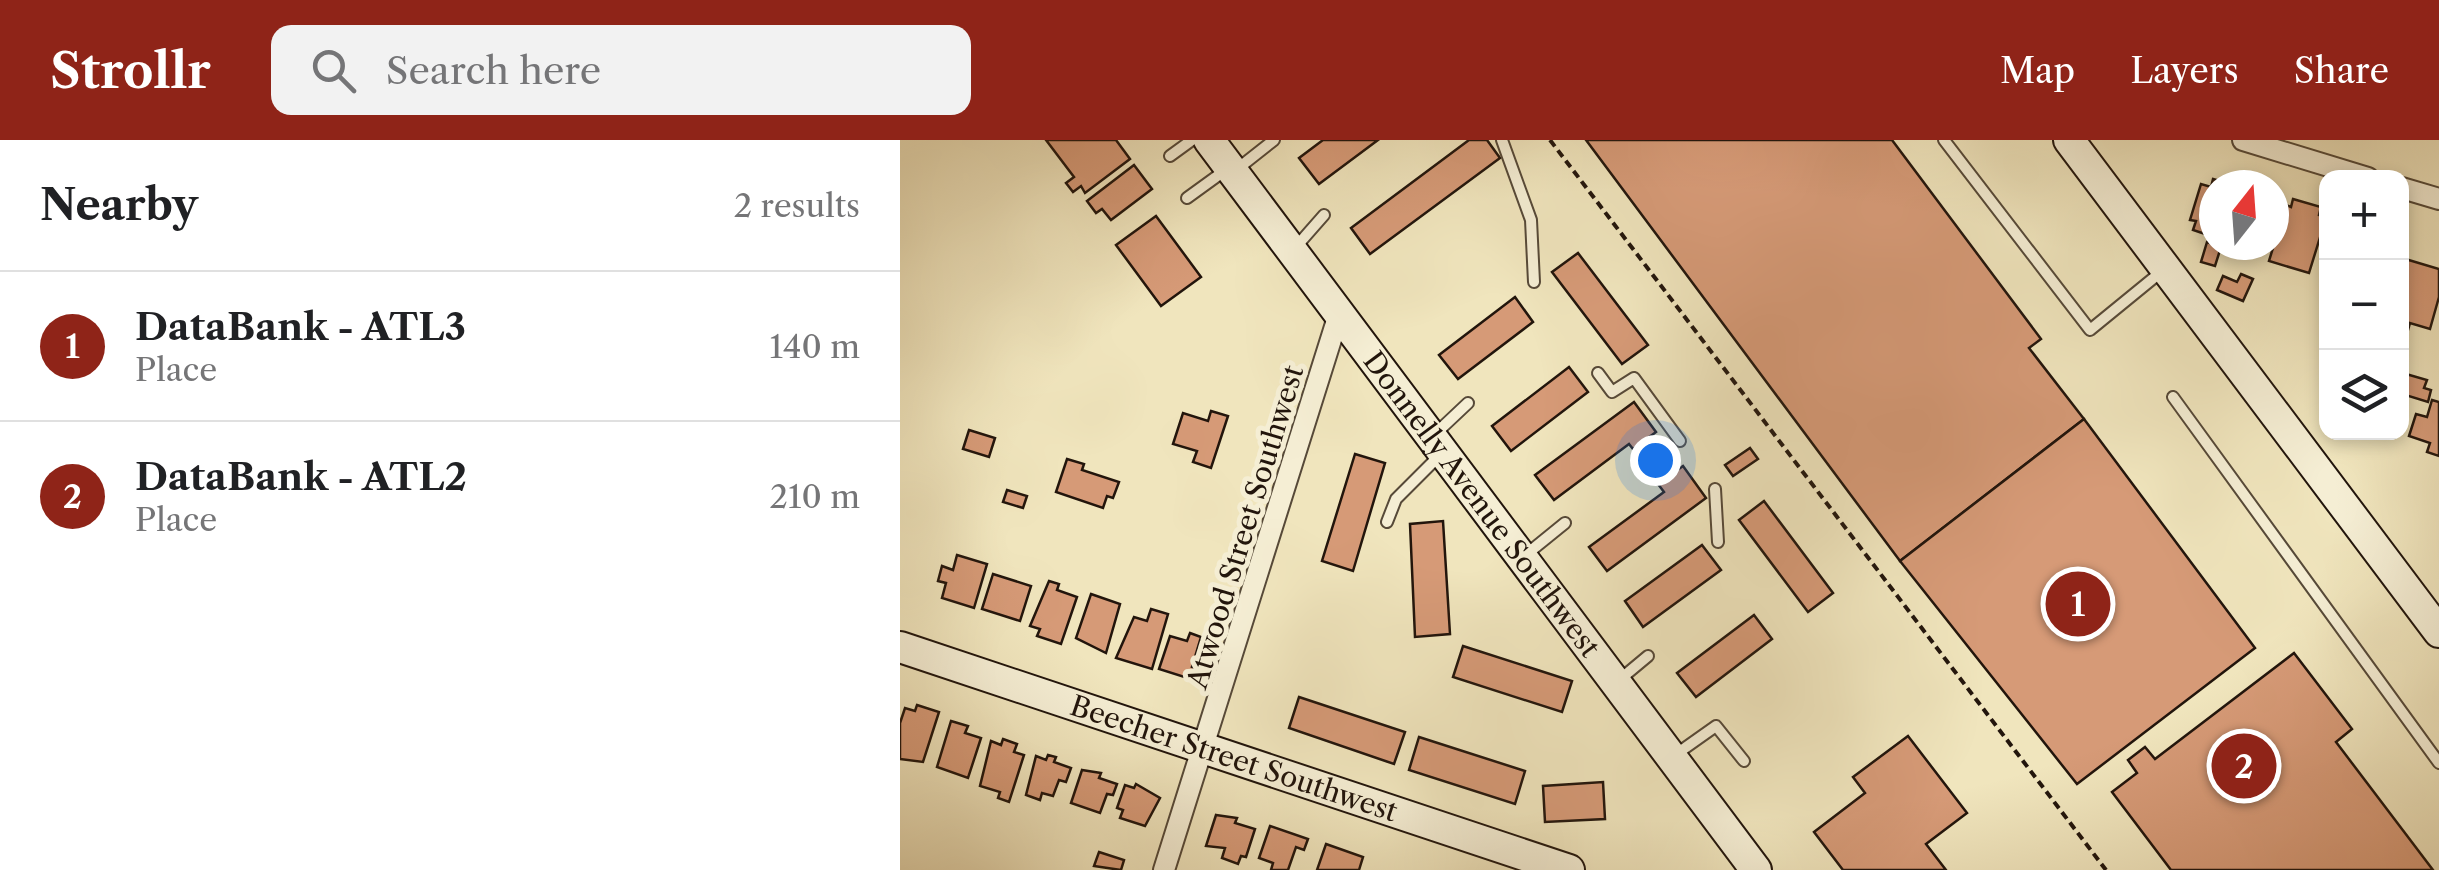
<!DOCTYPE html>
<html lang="en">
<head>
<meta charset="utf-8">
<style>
  :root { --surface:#fff; --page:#f2f2f2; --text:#202124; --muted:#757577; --line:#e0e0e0; --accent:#8f2418 }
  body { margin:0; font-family:"Libre Caslon Text",serif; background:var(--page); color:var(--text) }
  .controls { position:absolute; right:30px; top:30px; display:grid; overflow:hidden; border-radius:20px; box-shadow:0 5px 15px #0003 }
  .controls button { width:90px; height:90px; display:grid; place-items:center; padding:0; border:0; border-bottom:2px solid var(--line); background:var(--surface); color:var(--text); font:50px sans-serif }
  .compass { position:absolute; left:1299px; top:30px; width:90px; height:90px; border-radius:50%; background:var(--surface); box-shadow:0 5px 15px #0003; rotate:17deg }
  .you { position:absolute; left:755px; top:320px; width:35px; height:35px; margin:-25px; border:8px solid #fff; border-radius:50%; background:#1a73e8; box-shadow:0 0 0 15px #1a73e833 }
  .badge { display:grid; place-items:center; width:65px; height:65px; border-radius:50%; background:var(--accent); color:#fff; font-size:32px; font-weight:700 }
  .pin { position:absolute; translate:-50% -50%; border:5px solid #fff; box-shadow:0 2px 10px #0006 }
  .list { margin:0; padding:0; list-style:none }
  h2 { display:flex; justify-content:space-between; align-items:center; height:130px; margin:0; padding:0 40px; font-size:42px }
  h2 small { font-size:32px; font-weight:400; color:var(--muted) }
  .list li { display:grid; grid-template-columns:65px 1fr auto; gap:30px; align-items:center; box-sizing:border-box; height:150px; padding:0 40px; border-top:2px solid var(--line) }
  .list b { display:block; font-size:38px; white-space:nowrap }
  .list p { margin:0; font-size:32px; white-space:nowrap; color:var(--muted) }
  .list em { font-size:32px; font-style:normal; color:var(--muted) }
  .icon { flex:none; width:55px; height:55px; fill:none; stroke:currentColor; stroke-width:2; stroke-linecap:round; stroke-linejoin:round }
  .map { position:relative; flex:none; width:1539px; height:730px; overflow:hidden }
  header { display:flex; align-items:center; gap:60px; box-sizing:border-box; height:140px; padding:0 50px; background:var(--accent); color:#fff }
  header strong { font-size:48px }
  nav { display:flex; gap:55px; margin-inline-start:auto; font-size:35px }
  .search { width:700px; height:90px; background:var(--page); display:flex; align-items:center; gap:25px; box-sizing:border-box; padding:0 35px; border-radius:20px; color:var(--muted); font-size:38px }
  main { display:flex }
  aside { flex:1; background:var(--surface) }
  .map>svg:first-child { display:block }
</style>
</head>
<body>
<header>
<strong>Strollr</strong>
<div class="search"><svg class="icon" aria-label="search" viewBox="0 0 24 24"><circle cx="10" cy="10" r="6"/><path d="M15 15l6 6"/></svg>Search here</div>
<nav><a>Map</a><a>Layers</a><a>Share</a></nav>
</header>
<main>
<aside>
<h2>Nearby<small>2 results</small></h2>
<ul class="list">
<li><span class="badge">1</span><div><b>DataBank - ATL3</b><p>Place</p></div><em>140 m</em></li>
<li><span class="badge">2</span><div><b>DataBank - ATL2</b><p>Place</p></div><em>210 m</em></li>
</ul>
</aside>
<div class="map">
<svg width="1539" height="730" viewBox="0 0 1539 730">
  <rect width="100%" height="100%" fill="#f0e5bd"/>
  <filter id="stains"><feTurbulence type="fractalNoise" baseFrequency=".002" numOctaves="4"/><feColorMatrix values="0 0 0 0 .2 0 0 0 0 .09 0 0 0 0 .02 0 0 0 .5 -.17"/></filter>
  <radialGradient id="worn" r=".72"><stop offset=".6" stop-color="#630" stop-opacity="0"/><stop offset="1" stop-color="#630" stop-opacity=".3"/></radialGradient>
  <g fill="#d69a77" stroke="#22150c" stroke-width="2.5">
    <polygon points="146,0 216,0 230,19 185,53 181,46 173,52 166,43 174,37"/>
    <polygon points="423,0 478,0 419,44 399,18"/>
    <polygon points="569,0 587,0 600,18 470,114 451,88"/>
    <polygon points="686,0 992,0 1141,199 1129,208 1184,279 1000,421"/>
    <polygon points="234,25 252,49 211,80 202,69 196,73 187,61"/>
    <polygon points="1313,39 1330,44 1314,45 1314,86 1308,95 1293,90 1296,81 1290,80 1301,44 1311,47"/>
    <polygon points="1393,59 1421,67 1419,75 1426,78 1409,133 1369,121 1386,65 1391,67"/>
    <polygon points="256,76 301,137 261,166 216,105"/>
    <polygon points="1307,102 1321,107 1315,126 1301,122"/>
    <polygon points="678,113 748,205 722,224 652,132"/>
    <polygon points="1502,118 1539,129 1539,157 1530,189 1510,183 1508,190 1502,189"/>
    <polygon points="1341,134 1353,139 1343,161 1317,150 1323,136 1337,142"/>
    <polygon points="615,157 633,182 558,239 539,215"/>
    <polygon points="669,227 688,252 611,311 592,286"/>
    <polygon points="1506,234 1527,240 1524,248 1531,250 1528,262 1502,254"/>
    <polygon points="1532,260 1539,262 1539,316 1527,312 1530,303 1509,296 1516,274 1527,277"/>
    <polygon points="734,262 756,292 733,309 729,304 654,360 635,335"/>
    <polygon points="311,271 328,276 311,328 293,322 297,311 273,304 283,273 308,281"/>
    <polygon points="1184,279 1355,508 1177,644 1000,421"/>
    <polygon points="69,290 95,298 89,317 63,309"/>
    <polygon points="850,308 858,319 833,336 825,325"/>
    <polygon points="455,314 485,323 453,431 422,421"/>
    <polygon points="167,319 184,324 182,330 219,342 213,358 207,356 203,368 156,352"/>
    <polygon points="783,326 806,358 707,431 689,407 764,352 758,344"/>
    <polygon points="107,350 127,356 123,368 103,362"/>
    <polygon points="864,361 933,453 908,472 839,380"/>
    <polygon points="543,381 550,494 515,497 510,384"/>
    <polygon points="802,405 821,430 743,487 725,461"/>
    <polygon points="57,415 87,424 74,468 42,458 46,443 38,441 42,426 53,430"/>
    <polygon points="93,434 131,446 120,481 82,469"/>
    <polygon points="149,441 159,444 157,450 177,457 161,504 137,496 140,489 130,486"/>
    <polygon points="191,454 220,464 206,513 176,498"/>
    <polygon points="251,469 268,474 252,529 216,518 234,477 247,481"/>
    <polygon points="854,475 872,499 796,557 777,533"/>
    <polygon points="290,493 301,497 292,527 301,530 297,541 259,529 270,496 287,501"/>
    <polygon points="563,506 672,541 662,572 553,537"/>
    <polygon points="1394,513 1452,589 1436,602 1533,730 1271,730 1212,652 1237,633 1228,620 1245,607 1255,619"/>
    <polygon points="399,557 505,592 494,624 389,588"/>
    <polygon points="17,565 39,572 23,622 0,619 0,583 5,568 15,571"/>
    <polygon points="51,581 68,586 65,593 81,598 68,638 37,627"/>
    <polygon points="1008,596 1067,673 1026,704 1046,730 943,730 914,692 965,653 953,637"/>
    <polygon points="519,597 625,631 615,664 509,630"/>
    <polygon points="103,599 117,604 114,612 124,615 109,662 98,658 100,652 80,646 91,601 101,605"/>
    <polygon points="148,615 156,617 154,622 171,628 166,642 159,640 153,656 142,653 140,660 126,655 136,616 146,620"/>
    <polygon points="182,630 201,633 199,638 217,644 213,655 207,654 200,673 171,663"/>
    <polygon points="703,642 705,679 645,682 643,646"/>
    <polygon points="236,644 260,658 245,686 220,678 223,670 217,668 225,645 234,648"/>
    <polygon points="316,675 337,678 335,683 355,689 346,717 341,716 338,724 322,718 325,708 306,706"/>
    <polygon points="370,686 408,699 404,710 396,707 388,730 371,730 373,723 359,718"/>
    <polygon points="426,704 463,717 459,730 417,730"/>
    <polygon points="199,712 224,720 221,730 194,726"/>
  </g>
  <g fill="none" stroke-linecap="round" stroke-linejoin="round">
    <defs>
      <g id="lane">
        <polyline points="602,0 631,80 634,142"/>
        <polyline points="1044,0 1190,190 1261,132"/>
        <polyline points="270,16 292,0"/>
        <polyline points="336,30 374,0"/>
        <polyline points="287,58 327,29"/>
        <polyline points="395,108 424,75"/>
        <polyline points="698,233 712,252 734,238 780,301"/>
        <polyline points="1273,257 1539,623"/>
        <polyline points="533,296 568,263"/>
        <polyline points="815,349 818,402"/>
        <polyline points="487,382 496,359 542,313"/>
        <polyline points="623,417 665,383"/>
        <polyline points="718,541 748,516"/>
        <polyline points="775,615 816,586 844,621"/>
      </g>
      <g id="street">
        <polyline points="1343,0 1468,38"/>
        <polyline points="1502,48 1539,59"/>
        <polyline points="264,730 439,174"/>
      </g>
      <g id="secondary">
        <path id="s1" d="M 309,0 L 856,730"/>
        <polyline points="1169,0 1539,492"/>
        <path id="s2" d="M 0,507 L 669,730"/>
      </g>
    </defs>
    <use href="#lane" stroke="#564938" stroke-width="14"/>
    <use href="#street" stroke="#564938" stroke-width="24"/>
    <use href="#secondary" stroke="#22150c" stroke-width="34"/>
    <polyline stroke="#22150c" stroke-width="4" stroke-dasharray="8 5" stroke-linecap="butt" points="650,0 1206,730"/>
    <use href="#lane" stroke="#f5eed4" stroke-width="10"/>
    <use href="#street" stroke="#f5eed4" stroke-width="20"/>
    <use href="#secondary" stroke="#f5eed4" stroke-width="30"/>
  </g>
  <g text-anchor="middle" stroke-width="10" stroke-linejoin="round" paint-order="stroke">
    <g font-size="28" fill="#22150c" stroke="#f5eed4">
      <text dy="10" stroke="none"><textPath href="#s1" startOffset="455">Donnelly Avenue Southwest</textPath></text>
      <text transform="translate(345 387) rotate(-73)" y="10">Atwood Street Southwest</text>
      <text dy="10" stroke="none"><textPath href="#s2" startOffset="352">Beecher Street Southwest</textPath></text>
    </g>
  </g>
  <rect width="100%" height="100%" filter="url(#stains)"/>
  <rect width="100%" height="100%" fill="url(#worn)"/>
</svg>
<div class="controls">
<button>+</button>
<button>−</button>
<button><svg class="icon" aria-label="layers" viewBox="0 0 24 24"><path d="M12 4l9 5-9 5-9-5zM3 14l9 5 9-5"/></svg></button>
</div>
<svg class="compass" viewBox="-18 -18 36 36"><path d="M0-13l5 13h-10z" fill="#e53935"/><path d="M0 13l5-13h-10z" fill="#757577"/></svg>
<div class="you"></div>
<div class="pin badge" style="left:1178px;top:464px">1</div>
<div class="pin badge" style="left:1344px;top:626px">2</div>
</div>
</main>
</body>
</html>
